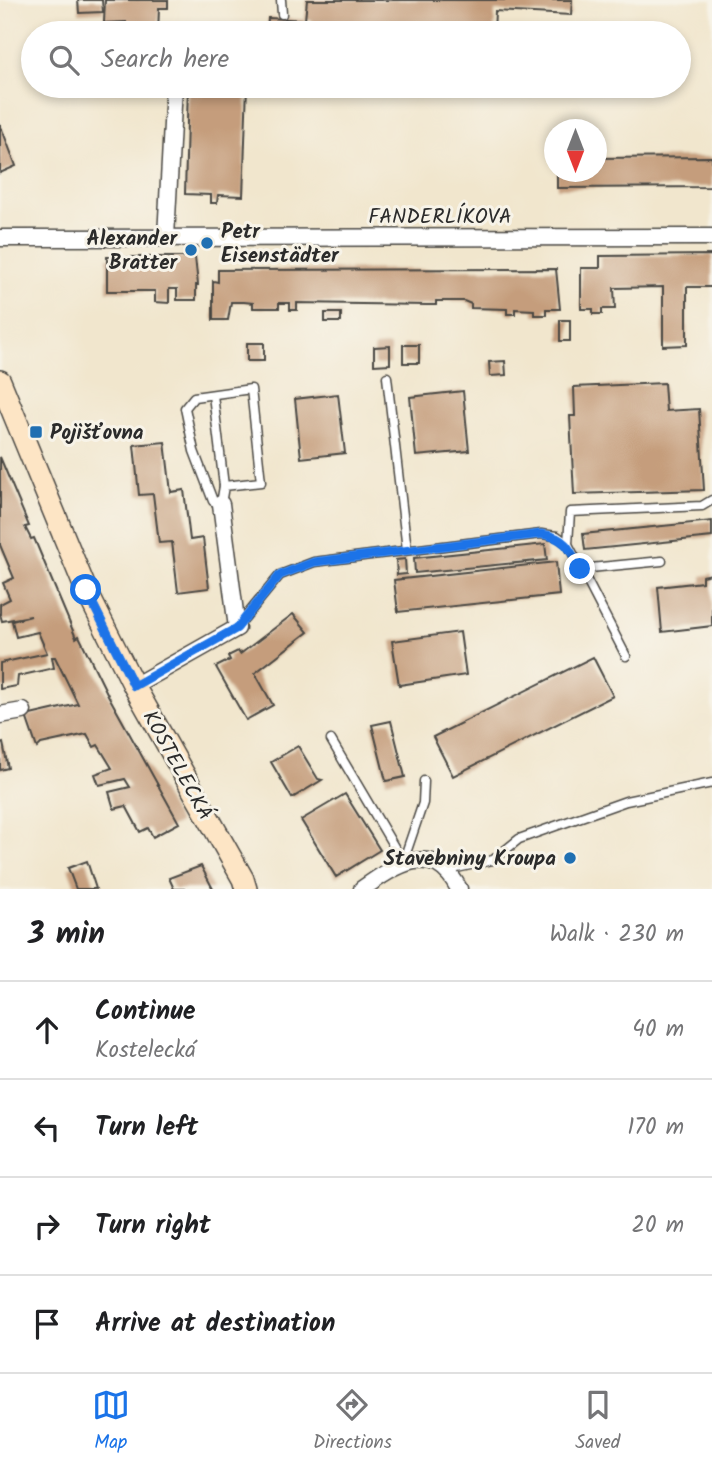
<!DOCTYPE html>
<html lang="en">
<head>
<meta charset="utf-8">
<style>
  :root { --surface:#fff; --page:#f6f6f6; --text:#202124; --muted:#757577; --line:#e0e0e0; --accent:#1a73e8 }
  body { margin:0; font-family:Kalam,sans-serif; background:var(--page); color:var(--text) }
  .compass { position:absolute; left:544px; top:119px; width:63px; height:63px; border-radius:50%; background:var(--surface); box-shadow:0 4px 10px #0003; rotate:180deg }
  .stop { position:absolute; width:21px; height:21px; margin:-16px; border:5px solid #1a73e8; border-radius:50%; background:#fff }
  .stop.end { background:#1a73e8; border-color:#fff; box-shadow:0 2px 7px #0008 }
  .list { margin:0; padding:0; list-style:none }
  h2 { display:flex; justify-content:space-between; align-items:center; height:91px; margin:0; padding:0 28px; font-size:30px }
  h2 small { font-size:23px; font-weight:400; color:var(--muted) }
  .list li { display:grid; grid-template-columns:46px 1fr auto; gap:21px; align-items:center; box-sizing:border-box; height:98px; padding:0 28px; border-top:2px solid var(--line) }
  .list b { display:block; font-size:26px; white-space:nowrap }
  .list p { margin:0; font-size:23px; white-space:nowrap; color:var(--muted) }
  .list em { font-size:23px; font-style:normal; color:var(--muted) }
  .icon { flex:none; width:38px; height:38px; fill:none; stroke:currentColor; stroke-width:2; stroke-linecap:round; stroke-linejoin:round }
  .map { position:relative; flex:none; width:712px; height:889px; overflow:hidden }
  .search { position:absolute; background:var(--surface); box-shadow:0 4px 10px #0003; left:21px; right:21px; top:21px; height:77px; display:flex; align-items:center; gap:18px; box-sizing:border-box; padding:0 24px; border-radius:38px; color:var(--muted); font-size:26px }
  .sheet { height:483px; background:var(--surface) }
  nav { display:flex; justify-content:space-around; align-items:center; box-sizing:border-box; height:98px; border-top:2px solid var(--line); background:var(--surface); font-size:19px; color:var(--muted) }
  nav a { display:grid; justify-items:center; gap:4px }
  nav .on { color:var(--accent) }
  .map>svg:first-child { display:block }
</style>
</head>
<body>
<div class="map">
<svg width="712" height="889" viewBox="0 0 712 889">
  <rect width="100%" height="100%" fill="#f7f3e8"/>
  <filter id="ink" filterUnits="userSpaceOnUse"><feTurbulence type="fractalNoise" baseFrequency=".0143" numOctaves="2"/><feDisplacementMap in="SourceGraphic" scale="14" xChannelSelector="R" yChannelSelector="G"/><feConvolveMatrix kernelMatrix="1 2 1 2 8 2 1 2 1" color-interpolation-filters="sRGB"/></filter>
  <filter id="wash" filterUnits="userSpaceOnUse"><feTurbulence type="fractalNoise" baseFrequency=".00686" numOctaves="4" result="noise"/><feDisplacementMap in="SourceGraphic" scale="28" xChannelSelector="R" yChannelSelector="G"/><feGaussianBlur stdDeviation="1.57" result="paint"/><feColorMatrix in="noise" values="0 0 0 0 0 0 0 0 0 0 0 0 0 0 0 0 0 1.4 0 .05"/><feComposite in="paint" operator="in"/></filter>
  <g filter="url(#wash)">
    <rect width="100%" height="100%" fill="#f1e6cd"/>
    <g id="blocks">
      <g fill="#c59d7c">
        <polygon points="78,0 102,0 103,12 79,13"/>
        <polygon points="105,0 168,0 168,8 159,8 158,33 126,33 126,22 104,23"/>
        <polygon points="307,0 572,0 571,15 495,11 494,33 311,33 312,20 305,20"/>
        <polygon points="268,18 305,20 305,33 267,33"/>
        <polygon points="188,86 247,86 243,196 218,195 217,203 211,203 211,195 185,194"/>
        <polygon points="312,86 340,86 340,94 312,93"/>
        <polygon points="0,124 16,166 0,173"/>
        <polygon points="712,157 712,187 557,188 557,172 596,172 596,158"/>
        <polygon points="712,255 712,287 687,287 687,345 663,346 663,287 614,288 615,309 602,309 602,314 593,314 593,309 581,309 581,268 600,268 600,256"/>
        <polygon points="107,257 195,257 198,285 196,285 196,300 177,300 177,289 169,289 169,303 155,302 155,291 107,291"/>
        <polygon points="556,269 560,309 546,309 546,315 534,315 534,310 515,309 515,314 507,314 507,309 471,308 471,304 464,301 436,301 436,305 427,305 297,303 297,310 290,310 290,303 279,303 279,308 253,308 253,303 244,302 231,302 228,320 213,320 213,281 218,282 218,270"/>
        <rect x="325" y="313" width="16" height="9"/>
        <rect x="560" y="320" width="10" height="21"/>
        <rect x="247" y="343" width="17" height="18"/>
        <rect x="403" y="345" width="16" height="18"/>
        <polygon points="390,346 390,364 374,365 374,347"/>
        <polygon points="505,361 506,375 490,376 489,362"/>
        <polygon points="664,383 666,411 699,409 704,490 574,494 570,416 575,416 574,387"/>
        <polygon points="463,391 469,451 416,456 410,397"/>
        <polygon points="338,394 345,453 301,458 295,399"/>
        <polygon points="165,442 171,492 184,490 190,540 203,538 209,588 178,592 172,542 159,543 153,494 139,495 134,445"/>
        <polygon points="0,457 29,526 25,527 31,539 34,538 76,638 79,636 108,695 179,823 153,837 148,828 140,832 126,806 114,809 109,792 130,787 125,779 99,785 95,774 112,768 98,745 94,747 87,734 41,744 37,748 26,716 78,704 55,657 52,657 54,668 18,676 17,686 0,689 0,663 47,653 38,632 16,637 12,621 31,616 2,621 0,614 0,604 10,599 3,583 14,578 0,545"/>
        <polygon points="712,521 712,537 585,550 583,534"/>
        <polygon points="545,544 547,560 415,573 414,558"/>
        <polygon points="405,559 406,574 397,575 396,560"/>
        <polygon points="556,562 559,595 398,612 394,580"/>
        <polygon points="712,574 712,626 662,632 658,587 702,582 702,576"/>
        <polygon points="293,614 308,632 255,673 273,705 246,720 216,667 230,660 228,656 238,651 240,654 243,652"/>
        <polygon points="460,632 466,675 399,685 392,641"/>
        <polygon points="593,657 613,696 453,776 433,737"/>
        <polygon points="391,721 405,777 386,781 372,725"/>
        <polygon points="3,743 8,768 0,770 0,744"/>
        <polygon points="298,746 318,779 322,780 292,798 271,762"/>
        <polygon points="345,794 380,850 336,877 301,820"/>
        <polygon points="87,861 96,889 76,889 68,868"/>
        <polygon points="201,866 213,889 174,889 169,878"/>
      </g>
    </g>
  </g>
  <g filter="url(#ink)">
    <use href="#blocks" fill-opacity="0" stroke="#494743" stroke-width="2"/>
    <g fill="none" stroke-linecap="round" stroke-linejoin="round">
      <defs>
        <g id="lane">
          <polyline points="281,0 282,14"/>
          <polyline points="387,377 407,550"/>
          <polygon points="251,389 261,482 224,486 221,504 213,501 194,451 185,408 194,397"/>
          <polyline points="213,395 224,486"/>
          <polyline points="580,569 662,561"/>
          <polyline points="238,626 280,575 314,562 541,534 557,536 568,544"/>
          <polyline points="626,656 568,544 570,512 702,506 712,500"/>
          <polyline points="331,740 403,862"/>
          <polyline points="403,862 423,803 424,781"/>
          <polyline points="448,870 493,860 519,839 626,801 712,783"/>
        </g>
        <g id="street">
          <polyline points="166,237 174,86"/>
          <polyline points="0,238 712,237"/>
          <polyline points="134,686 237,628 221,504"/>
          <polyline points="0,715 23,711"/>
          <path d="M 362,889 C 396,865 433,839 459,889"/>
        </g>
        <polyline id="secondary" points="0,381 86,590 134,686 243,879 246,889"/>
      </defs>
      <use href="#lane" stroke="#494743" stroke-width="11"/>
      <use href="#street" stroke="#494743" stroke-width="19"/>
      <use href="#secondary" stroke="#494743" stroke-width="24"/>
      <use href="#lane" stroke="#fff" stroke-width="8"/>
      <use href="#street" stroke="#fff" stroke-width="16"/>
      <use href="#secondary" stroke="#fde5c5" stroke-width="21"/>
    </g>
  </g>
  <g fill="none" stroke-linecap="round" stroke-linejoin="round" filter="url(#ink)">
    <path stroke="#1a73e8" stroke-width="9" d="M 86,590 L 134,686 L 237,628 L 280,575 L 314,562 L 541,534 C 565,537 570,548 580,569"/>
  </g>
  <g fill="#1f6fb2" stroke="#f7f3e8" stroke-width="2.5">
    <circle cx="207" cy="243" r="7"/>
    <circle cx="191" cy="250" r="7"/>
    <rect x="29" y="425" width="14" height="14" rx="3.5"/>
    <circle cx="570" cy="858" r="7"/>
  </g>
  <g text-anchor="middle" stroke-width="6" stroke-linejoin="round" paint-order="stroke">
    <g font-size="21" fill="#2b2b2b" stroke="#f7f3e8">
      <text x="440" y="223">FANDERLÍKOVA</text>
      <text transform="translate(178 765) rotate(61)" y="7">KOSTELECKÁ</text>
    </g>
    <g font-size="21" font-weight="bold" fill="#2b2b2b" stroke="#f7f3e8" text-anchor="start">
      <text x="221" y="238">Petr<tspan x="221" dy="24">Eisenstädter</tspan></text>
      <text x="177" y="245" text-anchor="end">Alexander<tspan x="177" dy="24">Bratter</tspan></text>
      <text x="50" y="439">Pojišťovna</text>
      <text x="556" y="865" text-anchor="end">Stavebniny Kroupa</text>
    </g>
  </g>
</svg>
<svg class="compass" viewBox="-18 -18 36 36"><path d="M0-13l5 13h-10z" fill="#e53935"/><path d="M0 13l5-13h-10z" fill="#757577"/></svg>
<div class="stop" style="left:86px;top:590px"></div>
<div class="stop end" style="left:580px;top:569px"></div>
<div class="search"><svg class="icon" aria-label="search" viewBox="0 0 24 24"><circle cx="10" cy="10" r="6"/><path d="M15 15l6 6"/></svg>Search here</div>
</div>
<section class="sheet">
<h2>3 min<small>Walk · 230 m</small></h2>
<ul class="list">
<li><svg class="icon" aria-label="ahead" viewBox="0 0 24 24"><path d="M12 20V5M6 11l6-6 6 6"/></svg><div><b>Continue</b><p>Kostelecká</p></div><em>40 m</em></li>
<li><svg class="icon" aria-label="left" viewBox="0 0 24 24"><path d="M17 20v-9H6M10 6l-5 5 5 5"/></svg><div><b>Turn left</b></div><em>170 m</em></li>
<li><svg class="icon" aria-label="right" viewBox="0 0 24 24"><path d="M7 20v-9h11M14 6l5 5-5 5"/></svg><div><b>Turn right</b></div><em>20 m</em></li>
<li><svg class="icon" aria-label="arrive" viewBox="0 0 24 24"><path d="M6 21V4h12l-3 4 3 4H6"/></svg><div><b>Arrive at destination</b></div></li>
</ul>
</section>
<nav>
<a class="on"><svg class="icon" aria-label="map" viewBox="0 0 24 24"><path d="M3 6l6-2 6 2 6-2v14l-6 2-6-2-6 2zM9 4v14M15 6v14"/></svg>Map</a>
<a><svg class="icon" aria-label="directions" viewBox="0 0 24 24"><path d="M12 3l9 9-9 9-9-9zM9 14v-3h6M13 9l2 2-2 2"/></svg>Directions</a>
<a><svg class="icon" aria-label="saved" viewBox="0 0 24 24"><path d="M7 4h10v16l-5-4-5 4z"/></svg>Saved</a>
</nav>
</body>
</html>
